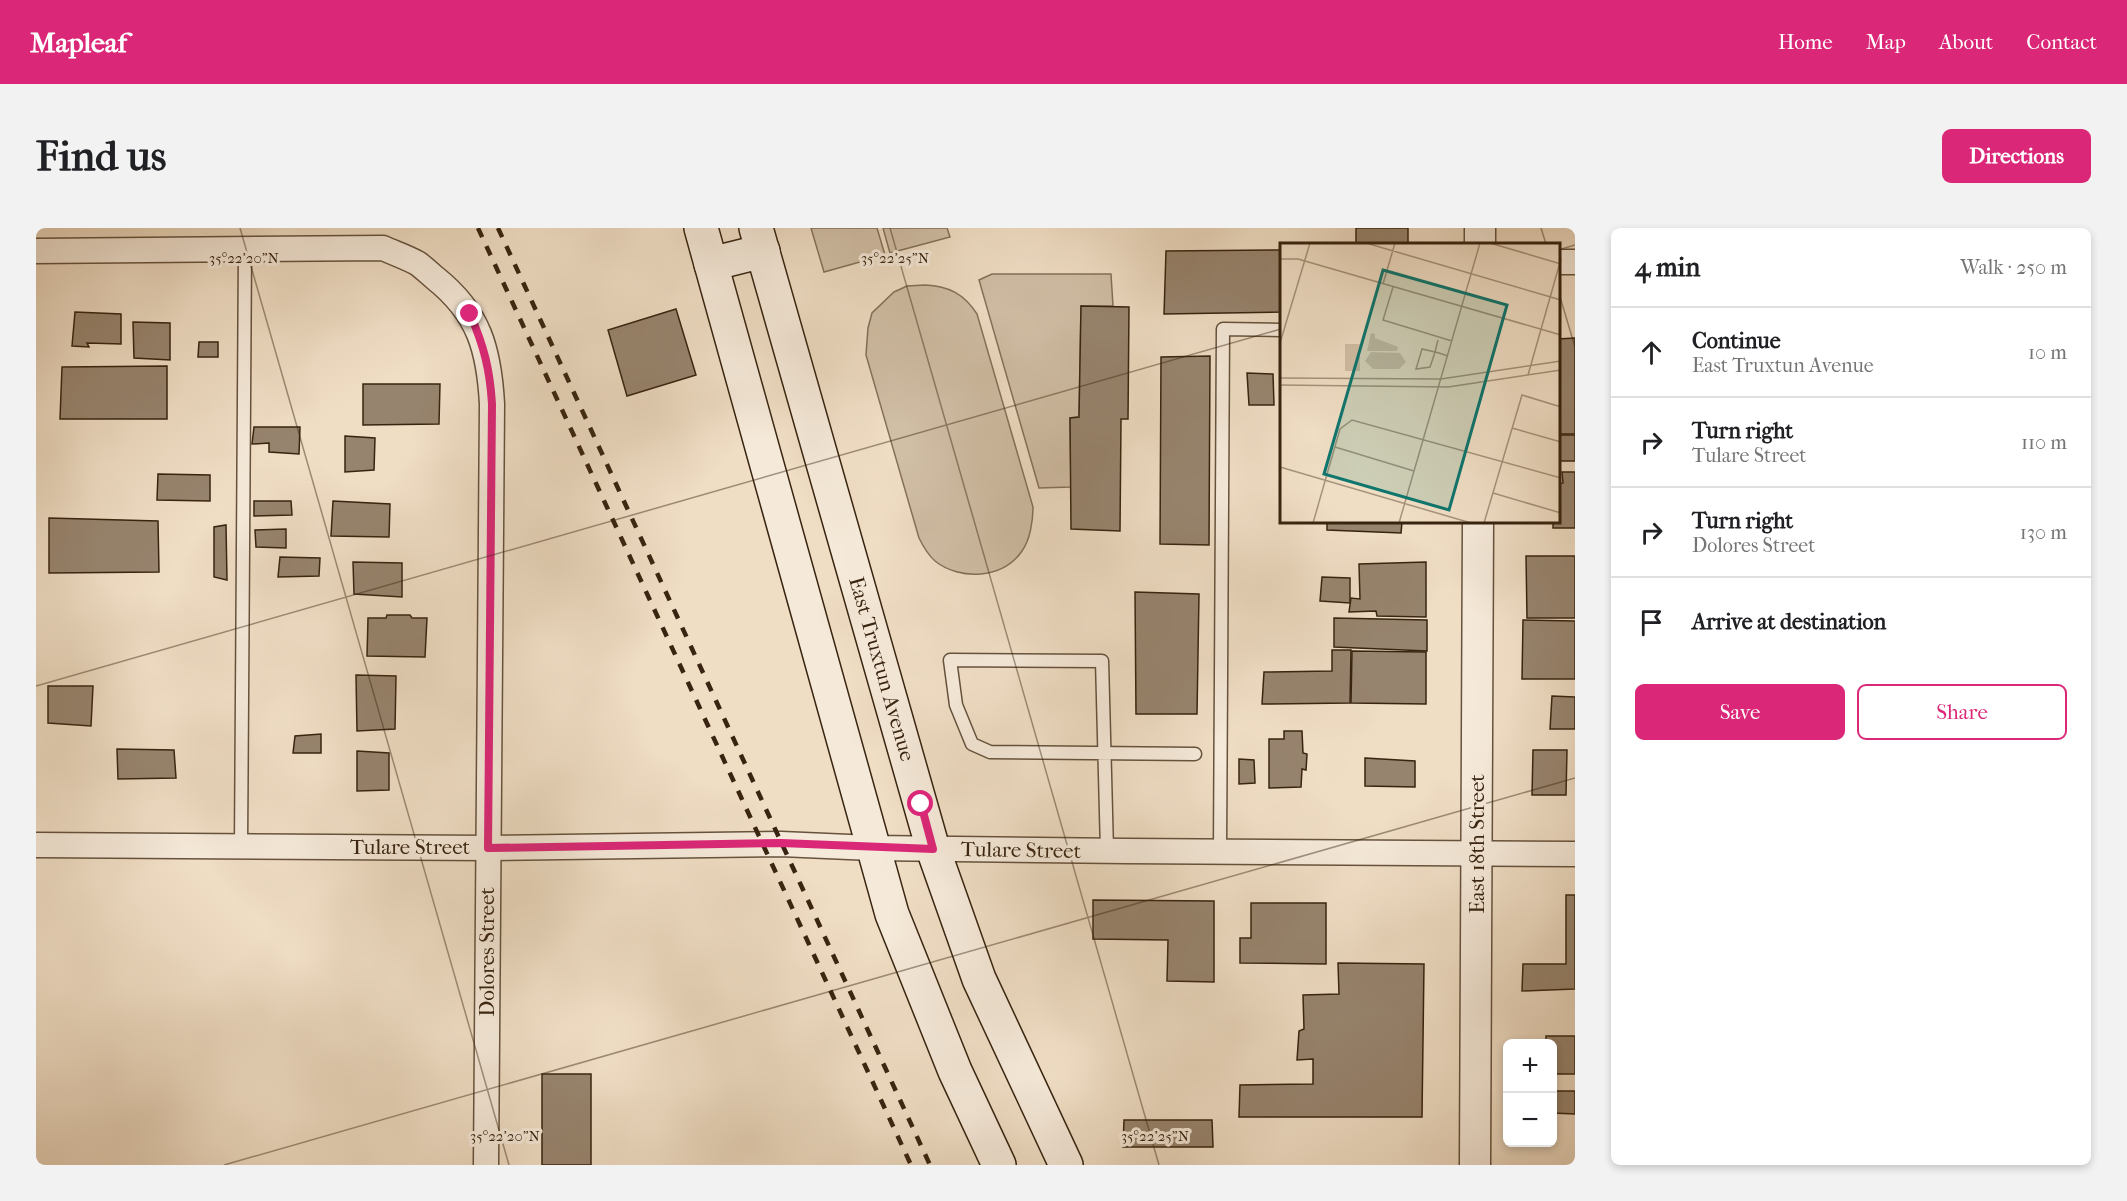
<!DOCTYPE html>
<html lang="en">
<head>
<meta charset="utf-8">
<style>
  :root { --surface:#fff; --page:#f2f2f2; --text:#202124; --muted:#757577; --line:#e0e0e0; --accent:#db2777 }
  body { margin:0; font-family:"IM FELL French Canon",serif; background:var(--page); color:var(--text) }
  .controls { position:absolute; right:18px; bottom:18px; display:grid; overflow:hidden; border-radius:9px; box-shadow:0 3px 9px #0003 }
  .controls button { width:54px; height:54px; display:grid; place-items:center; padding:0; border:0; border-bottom:2px solid var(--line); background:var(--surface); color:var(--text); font:30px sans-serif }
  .stop { position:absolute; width:18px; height:18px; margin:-14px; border:4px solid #db2777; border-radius:50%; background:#fff }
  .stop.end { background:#db2777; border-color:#fff; box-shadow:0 2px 6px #0008 }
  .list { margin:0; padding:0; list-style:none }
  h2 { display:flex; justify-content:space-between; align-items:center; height:78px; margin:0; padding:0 24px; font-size:26px }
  h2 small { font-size:20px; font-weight:400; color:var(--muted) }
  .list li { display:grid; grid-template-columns:39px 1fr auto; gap:18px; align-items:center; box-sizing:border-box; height:90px; padding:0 24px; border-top:2px solid var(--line) }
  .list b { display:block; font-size:22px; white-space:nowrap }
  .list p { margin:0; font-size:20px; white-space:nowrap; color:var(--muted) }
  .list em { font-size:20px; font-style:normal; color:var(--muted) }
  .actions { display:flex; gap:12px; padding:18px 24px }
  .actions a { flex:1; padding:14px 0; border:2px solid var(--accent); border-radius:9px; text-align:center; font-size:21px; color:var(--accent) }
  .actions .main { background:var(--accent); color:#fff }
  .icon { flex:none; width:33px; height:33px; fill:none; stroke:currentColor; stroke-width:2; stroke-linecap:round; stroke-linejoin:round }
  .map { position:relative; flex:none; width:1539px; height:937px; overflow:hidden; border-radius:9px }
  header { display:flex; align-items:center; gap:36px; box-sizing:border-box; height:84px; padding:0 30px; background:var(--accent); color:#fff }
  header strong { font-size:28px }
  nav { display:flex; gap:33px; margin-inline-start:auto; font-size:21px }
  .intro { display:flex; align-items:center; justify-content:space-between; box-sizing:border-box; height:144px; padding:0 36px }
  h1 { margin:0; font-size:42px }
  .button { padding:15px 27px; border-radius:9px; background:var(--accent); color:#fff; font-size:21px; font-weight:700 }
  main { display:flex; gap:36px; padding:0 36px }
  aside { flex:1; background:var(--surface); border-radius:9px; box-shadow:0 3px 9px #0003 }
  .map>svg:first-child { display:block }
</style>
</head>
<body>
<header>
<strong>Mapleaf</strong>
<nav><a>Home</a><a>Map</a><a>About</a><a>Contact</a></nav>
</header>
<div class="intro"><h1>Find us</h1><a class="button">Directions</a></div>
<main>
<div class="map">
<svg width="1539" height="937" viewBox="0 0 1539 937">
  <rect width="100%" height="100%" fill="#efddc4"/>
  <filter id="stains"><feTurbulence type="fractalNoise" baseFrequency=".00333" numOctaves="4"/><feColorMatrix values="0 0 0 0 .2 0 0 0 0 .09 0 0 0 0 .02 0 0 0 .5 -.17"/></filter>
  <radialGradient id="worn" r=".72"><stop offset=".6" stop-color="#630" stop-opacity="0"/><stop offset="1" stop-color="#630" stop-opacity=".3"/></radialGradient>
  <g fill="#d0bea5" stroke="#84715a" stroke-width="1.5">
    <polygon points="775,0 841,0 849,27 788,44"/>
    <polygon points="847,0 911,0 914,9 854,25"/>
    <polygon points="956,46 1075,46 1077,78 1045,78 1043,189 1034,190 1035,259 1003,260 943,52"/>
    <path d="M 889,57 C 913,58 928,66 941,86 L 997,279 C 997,293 994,312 986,323 C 967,351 924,353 899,333 C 892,327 887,318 883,310 L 830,127 L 832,100 L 836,85 L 858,64 L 871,58 Z"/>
  </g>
  <g fill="#97846e" stroke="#382410" stroke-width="1.5">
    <rect x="1320" y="0" width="52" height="16"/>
    <polygon points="1245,22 1245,84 1128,86 1130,23"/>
    <polygon points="1045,78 1093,79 1092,191 1085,191 1084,303 1035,301 1034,190 1043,189"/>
    <polygon points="640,81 660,147 591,168 572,102"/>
    <polygon points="39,84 85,86 85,116 51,115 53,119 36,118"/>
    <polygon points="97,94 134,95 134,132 98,130"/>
    <polygon points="1539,110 1539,206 1522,206 1522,111"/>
    <polygon points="163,114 182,114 182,129 162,129"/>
    <polygon points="1174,128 1173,317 1124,316 1125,129"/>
    <polygon points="131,138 131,191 24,191 26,139"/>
    <polygon points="1211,145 1237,146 1238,177 1213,177"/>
    <polygon points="327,156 404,156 403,196 327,197"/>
    <polygon points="218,199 264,199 263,226 233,224 233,215 216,216"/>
    <rect x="1522" y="207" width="17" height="26"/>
    <polygon points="309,208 339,210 338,242 309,244"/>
    <polygon points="1526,244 1539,244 1539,300 1517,300 1517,294 1522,294 1522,256 1527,255"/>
    <polygon points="122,246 174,247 174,273 121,272"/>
    <polygon points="218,273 255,273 256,287 218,288"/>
    <polygon points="297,273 354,276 353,309 295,308"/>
    <polygon points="13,290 122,293 123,344 13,345"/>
    <polygon points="1291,294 1366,294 1365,305 1291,302"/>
    <polygon points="190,297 191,352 178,349 178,299"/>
    <polygon points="250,301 250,320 220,319 219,302"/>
    <polygon points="1490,328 1539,328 1539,390 1491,390"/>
    <polygon points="244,329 284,330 283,348 242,349"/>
    <polygon points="317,334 366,335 366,369 318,366"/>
    <polygon points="1390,334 1390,389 1341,388 1340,383 1313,384 1315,370 1324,371 1323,336"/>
    <polygon points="1286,349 1314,350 1314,375 1284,373"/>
    <polygon points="1099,364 1163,366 1161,486 1100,486"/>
    <polygon points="351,387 374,387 376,390 391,390 389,429 331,428 332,390 350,390"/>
    <polygon points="1298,390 1391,392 1391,423 1298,419"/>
    <polygon points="1487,392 1539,393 1539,451 1486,451"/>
    <polygon points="1296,422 1315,422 1314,475 1226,476 1228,444 1296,443"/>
    <polygon points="1316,423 1390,424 1390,476 1315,475"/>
    <polygon points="320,447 360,448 359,501 321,503"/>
    <polygon points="12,458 57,458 55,498 12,495"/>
    <polygon points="1516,468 1539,469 1539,501 1514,501"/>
    <polygon points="1248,503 1266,503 1267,525 1271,526 1270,542 1266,541 1265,559 1233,560 1233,511 1248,511"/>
    <polygon points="285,506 285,525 257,525 259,508"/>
    <polygon points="81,521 138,522 140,550 82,551"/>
    <polygon points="1497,522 1531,522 1530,567 1496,567"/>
    <polygon points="321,523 353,525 353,562 321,563"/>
    <polygon points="1329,530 1379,533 1379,559 1329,558"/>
    <polygon points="1203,531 1218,532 1219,555 1203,556"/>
    <polygon points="1530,667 1539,667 1539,761 1486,763 1487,736 1530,736"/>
    <polygon points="1057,672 1178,673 1178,754 1131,753 1132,712 1057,711"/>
    <polygon points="1215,675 1290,675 1290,736 1204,735 1204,710 1215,710"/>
    <polygon points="1302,735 1388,736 1386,889 1203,889 1204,857 1277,856 1277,831 1261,832 1263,803 1268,801 1267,767 1303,766"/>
    <polygon points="1510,808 1539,808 1539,846 1516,846 1516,816 1510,816"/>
    <rect x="506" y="846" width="49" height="91"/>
    <polygon points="1516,863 1539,863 1539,886 1516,885"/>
    <polygon points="1088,892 1176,892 1177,919 1087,919"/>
  </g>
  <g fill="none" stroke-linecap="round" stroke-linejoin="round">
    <defs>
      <g id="service">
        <polyline points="205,618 209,21"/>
        <path d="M 1071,623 C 1069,559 1068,496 1066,433 L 914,432 L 920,477 L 936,516 L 954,524 L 1159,526"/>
        <polyline points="1184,623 1187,101 1245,102"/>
      </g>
      <g id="minor">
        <path d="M 0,23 L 347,20 C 358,25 370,29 381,35 C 387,39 393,45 399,50 C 443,85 453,121 456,176 L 450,937"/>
        <polyline points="1522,34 1539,34"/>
        <polyline points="0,617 452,620 745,616 836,620 1090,623 1539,626"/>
      </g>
      <g id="tertiary">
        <polyline points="1444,16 1444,0"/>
        <polyline points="1439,937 1442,294"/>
      </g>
      <g id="secondary">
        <polyline points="665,0 856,686 919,843 963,937"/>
        <polyline points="720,0 897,621 943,751 1030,937"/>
        <polyline points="675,36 727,23"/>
      </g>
    </defs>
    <use href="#service" stroke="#66523d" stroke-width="15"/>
    <use href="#minor" stroke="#66523d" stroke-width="27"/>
    <use href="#tertiary" stroke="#66523d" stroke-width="33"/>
    <use href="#secondary" stroke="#382410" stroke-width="36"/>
    <use href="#service" stroke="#f5e9d9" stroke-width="12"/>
    <use href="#minor" stroke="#f5e9d9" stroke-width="24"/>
    <use href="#tertiary" stroke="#f5e9d9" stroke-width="30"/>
    <use href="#secondary" stroke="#f5e9d9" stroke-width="33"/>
    <g stroke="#382410" stroke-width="4.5" stroke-dasharray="10 10" stroke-linecap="butt">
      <polyline points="442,0 875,937"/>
      <polyline points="462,0 894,937"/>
    </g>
  </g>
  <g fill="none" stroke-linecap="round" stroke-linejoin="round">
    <path stroke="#db2777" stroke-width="8" d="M 434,86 C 448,118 454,142 456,176 L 452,620 L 745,615 L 897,621 L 885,576"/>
  </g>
  <path fill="none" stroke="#382410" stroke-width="1.5" stroke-opacity="0.45" d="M 204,0 L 473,937M 854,0 L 1123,937M 1505,0 L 1510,16M 1522,22 L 1539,17M 1522,62 L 1539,119M 0,458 L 1245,101M 188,937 L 1539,550"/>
  <g text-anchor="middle" stroke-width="6" stroke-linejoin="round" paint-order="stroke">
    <g font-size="21" fill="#382410" stroke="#f5e9d9">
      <text transform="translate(846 441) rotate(74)" y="7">East Truxtun Avenue</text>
      <text transform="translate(1441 616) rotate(-90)" y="7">East 18th Street</text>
      <text x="374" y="626">Tulare Street</text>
      <text transform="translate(985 622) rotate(1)" y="7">Tulare Street</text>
      <text transform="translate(451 724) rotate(-90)" y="7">Dolores Street</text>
    </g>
  </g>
  <g transform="translate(1244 15)">
    <rect width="280" height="280" fill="#efddc4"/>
    <path d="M 91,90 L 95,91 L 95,95 L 118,104 L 117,108 L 87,108 ZM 65,101 L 80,101 L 80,128 L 65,128 ZM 91,109 L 120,110 L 126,119 L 119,126 L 93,126 L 85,118 Z" fill="#d0bea5"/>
    <path fill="none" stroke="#a6937c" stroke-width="1.5" d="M 86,0 L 281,57M 210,0 L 281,21M 0,16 L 18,16 L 281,92M 103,41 L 115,0M 113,44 L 103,77 L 172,98M 158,97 L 155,109 L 150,124 L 136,126 L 142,106 L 155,109 L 159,110 L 168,113M 0,100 L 30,0M 248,132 L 281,16M 0,135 L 161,136 L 281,118M 0,142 L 168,144 L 281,127M 232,185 L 281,199M 55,204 L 134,228M 0,224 L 191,280M 213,250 L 281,270M 33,280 L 60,186 L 72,177 L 281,235M 119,280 L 200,0M 204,280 L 242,152 L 281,164"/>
    <path fill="#0f766e" fill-opacity="0.15" stroke="#0f766e" stroke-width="3" d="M 103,27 L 227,62 L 169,267 L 44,231 Z"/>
    <rect width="280" height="280" fill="none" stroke="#382410" stroke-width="3"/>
  </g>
  <g font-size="15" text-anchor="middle" fill="#382410" stroke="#f5e9d9" stroke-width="6" stroke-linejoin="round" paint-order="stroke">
    <text x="208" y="35">35°22'20"N</text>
    <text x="859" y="35">35°22'25"N</text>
    <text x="469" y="913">35°22'20"N</text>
    <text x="1119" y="913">35°22'25"N</text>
  </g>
  <rect width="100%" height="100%" filter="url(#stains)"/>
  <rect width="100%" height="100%" fill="url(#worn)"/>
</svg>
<div class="controls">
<button>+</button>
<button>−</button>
</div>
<div class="stop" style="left:885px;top:576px"></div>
<div class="stop end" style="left:434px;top:86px"></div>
</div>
<aside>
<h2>4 min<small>Walk · 250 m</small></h2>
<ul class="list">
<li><svg class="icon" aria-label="ahead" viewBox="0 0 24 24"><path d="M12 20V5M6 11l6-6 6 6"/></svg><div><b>Continue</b><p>East Truxtun Avenue</p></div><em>10 m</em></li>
<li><svg class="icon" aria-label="right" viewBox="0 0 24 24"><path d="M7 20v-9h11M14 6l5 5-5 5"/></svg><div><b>Turn right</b><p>Tulare Street</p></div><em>110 m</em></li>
<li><svg class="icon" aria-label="right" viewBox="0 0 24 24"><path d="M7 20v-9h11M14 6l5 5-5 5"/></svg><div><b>Turn right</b><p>Dolores Street</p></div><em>130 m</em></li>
<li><svg class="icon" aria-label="arrive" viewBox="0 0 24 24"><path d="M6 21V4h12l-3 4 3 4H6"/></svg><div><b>Arrive at destination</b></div></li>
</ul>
<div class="actions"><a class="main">Save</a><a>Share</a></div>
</aside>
</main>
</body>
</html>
